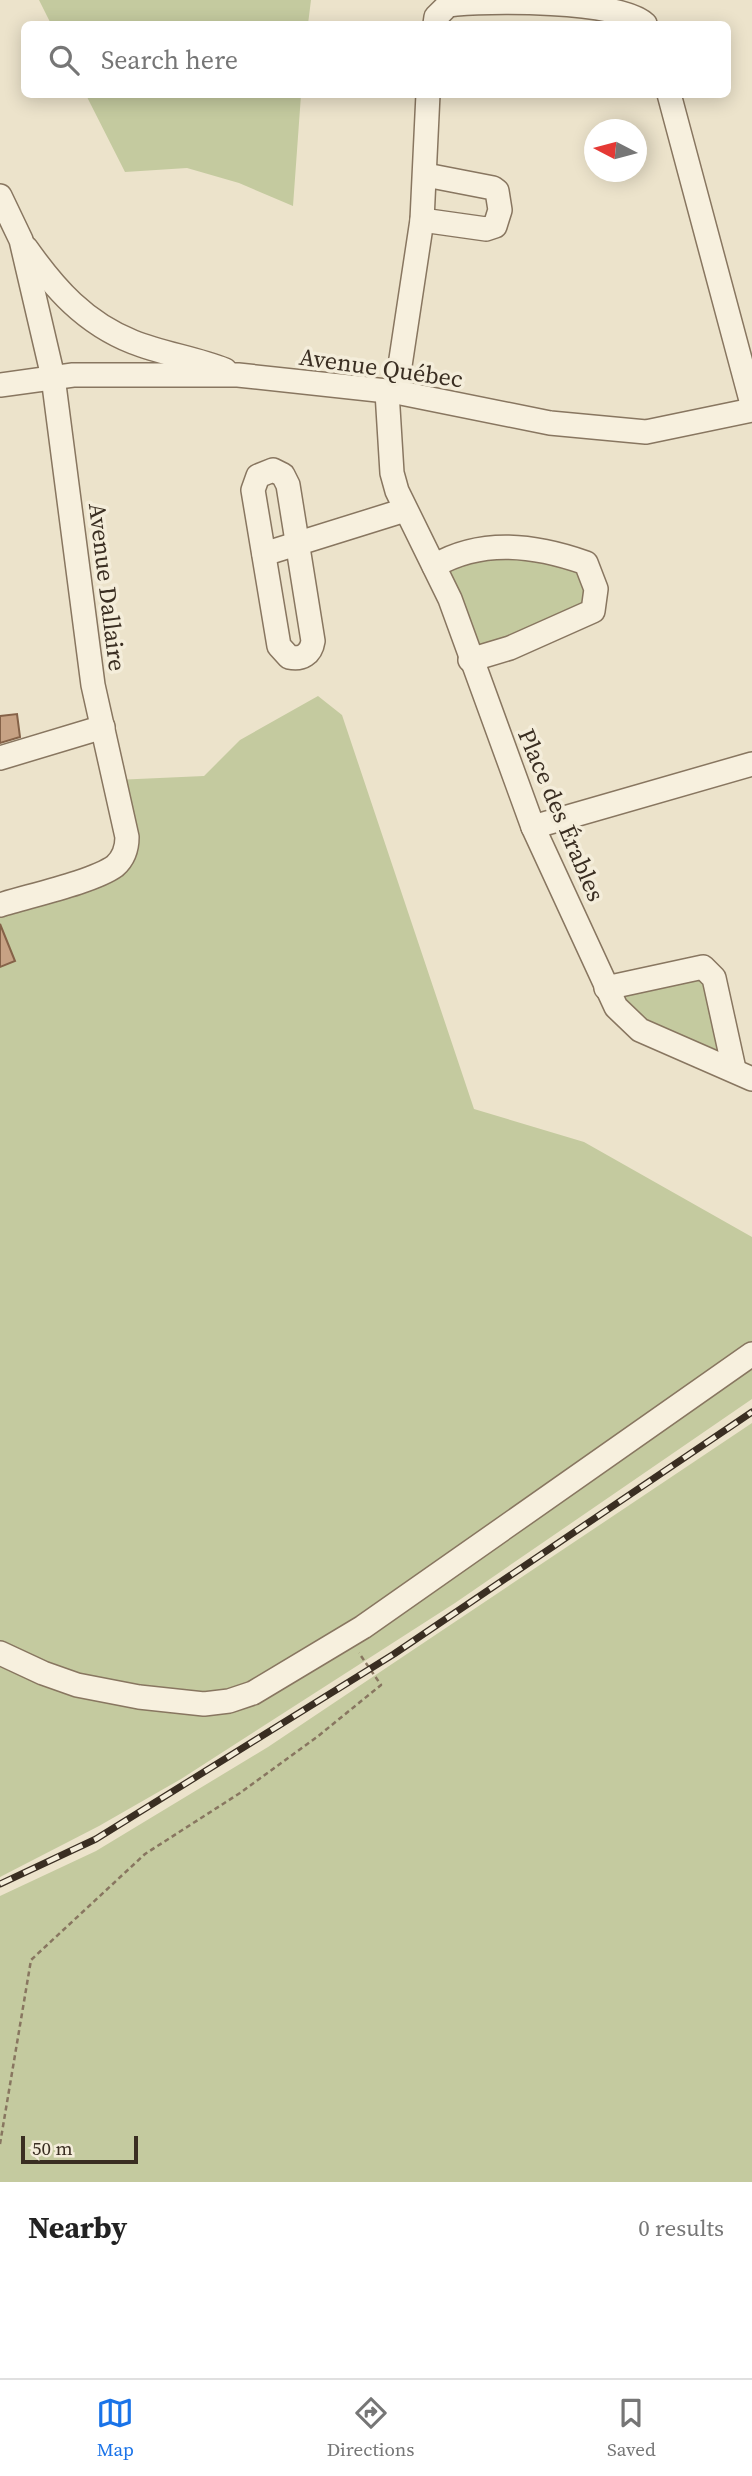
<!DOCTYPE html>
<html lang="en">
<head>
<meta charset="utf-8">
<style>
  :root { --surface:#fff; --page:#f6f6f6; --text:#222; --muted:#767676; --line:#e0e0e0; --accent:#1a73e8 }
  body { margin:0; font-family:"Source Serif 4",serif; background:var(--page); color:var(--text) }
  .compass { position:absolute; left:584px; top:119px; width:63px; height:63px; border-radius:50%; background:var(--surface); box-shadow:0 4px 18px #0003; rotate:276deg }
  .scale { position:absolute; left:21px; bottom:18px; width:117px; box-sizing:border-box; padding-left:7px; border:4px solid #3a2e22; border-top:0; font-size:19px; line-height:24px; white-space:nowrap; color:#3a2e22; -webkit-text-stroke:5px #f4edda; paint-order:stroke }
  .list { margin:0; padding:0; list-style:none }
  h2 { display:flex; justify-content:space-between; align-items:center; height:91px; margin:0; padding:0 28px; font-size:30px }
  h2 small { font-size:23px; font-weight:400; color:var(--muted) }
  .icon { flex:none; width:38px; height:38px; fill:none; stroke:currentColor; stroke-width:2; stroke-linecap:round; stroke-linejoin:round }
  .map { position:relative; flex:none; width:752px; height:2182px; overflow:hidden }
  .search { position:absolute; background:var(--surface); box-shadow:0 4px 18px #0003; left:21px; right:21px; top:21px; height:77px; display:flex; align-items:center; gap:18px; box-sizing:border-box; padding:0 24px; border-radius:10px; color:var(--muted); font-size:26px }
  .sheet { height:196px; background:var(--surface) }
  nav { display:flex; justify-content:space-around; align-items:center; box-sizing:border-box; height:98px; border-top:2px solid var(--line); background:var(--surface); font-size:19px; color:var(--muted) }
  nav a { display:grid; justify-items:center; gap:4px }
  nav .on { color:var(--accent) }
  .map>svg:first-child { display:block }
</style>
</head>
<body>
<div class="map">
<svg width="752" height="2182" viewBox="0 0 752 2182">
  <rect width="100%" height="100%" fill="#ece3cb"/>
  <g fill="#c4ca9f">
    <polygon points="39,0 311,0 308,24 51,24"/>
    <polygon points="86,95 301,95 293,206 239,183 187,168 125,172"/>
    <polygon points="455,554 586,563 593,611 470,660 434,566"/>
    <polygon points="318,696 342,715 474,1109 584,1142 752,1237 752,1399 455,1603 181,1779 99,1826 0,1877 0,900 101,868 118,844 115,780 204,776 240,740"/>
    <polygon points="703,967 734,1069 640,1030 606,988"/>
    <polygon points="752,1423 752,2182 0,2182 0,1896 96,1851 268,1747"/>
  </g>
  <g fill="#c7a284" stroke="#856248" stroke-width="2">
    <polygon points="17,714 20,737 0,743 0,716"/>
    <polygon points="0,924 15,961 0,967"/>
  </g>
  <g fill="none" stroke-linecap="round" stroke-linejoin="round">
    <defs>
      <g id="minor">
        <path d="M 435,24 L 436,17 L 448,5 C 485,0 621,0 645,24"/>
        <polyline points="669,94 752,404"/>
        <path d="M 0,196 L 21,240 L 53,377 L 93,685 L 127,837 C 127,848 124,858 115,866 C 93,882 28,896 0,905"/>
        <polyline points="422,220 486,229 495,226 500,210 497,191 493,188 426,175"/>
        <path d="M 26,248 C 55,289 85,323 133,342 C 163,354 195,358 225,370"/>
        <polyline points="0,385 73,375 238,375 396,392 550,423 646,432 752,410"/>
        <polyline points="387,392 392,473 397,491 450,599 533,827 616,1007 640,1030 752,1079"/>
        <polyline points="396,392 422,220 428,94"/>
        <path d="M 273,470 L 283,475 L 288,485 L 313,641 C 311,654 302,660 289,657 L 279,646 L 253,490 L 258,476 Z"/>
        <polyline points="264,554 405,510"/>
        <path d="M 434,566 C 482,538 535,545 586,563 L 596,589 L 593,611 L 510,648 L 470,660"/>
        <polyline points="0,758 103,727"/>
        <polyline points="533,827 752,764"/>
        <polyline points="606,988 703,967 714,978 734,1069"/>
        <polyline points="0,1653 43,1673 77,1685 139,1697 204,1704 229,1701 253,1693 363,1627 752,1354"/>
      </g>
    </defs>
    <use href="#minor" stroke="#887660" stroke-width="26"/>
    <polyline stroke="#887660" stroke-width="2.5" stroke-dasharray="5 3.5" stroke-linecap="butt" points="0,2144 31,1960 145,1854 240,1793 317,1737 381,1685 359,1653"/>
    <use href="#minor" stroke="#f7f0de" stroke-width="23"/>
    <defs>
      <polyline id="rail" points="0,1884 96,1839 394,1654 752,1412"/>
    </defs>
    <use href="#rail" stroke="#3a2e22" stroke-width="7"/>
    <use href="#rail" stroke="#f4edda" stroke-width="4.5" stroke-dasharray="13" stroke-linecap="butt"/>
  </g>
  <g text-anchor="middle" stroke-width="7" stroke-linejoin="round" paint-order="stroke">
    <g font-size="24" fill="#3a2e22" stroke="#f4edda">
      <text transform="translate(381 368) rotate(8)" y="8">Avenue Québec</text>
      <text transform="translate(107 587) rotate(83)" y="8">Avenue Dallaire</text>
      <text transform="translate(561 815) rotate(67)" y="8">Place des Érables</text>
    </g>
  </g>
</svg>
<svg class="compass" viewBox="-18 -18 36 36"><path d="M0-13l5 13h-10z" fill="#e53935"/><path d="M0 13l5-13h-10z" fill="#767676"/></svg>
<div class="scale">50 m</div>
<div class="search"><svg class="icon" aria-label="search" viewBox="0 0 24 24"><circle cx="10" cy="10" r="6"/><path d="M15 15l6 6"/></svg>Search here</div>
</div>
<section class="sheet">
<h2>Nearby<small>0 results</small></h2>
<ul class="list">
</ul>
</section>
<nav>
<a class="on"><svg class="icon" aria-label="map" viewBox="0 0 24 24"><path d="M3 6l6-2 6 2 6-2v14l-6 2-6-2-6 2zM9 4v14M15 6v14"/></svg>Map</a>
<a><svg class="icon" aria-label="directions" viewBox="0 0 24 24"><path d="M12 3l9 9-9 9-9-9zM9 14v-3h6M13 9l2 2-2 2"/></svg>Directions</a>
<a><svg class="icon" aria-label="saved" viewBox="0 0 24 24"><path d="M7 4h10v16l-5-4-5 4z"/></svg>Saved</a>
</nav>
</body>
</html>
